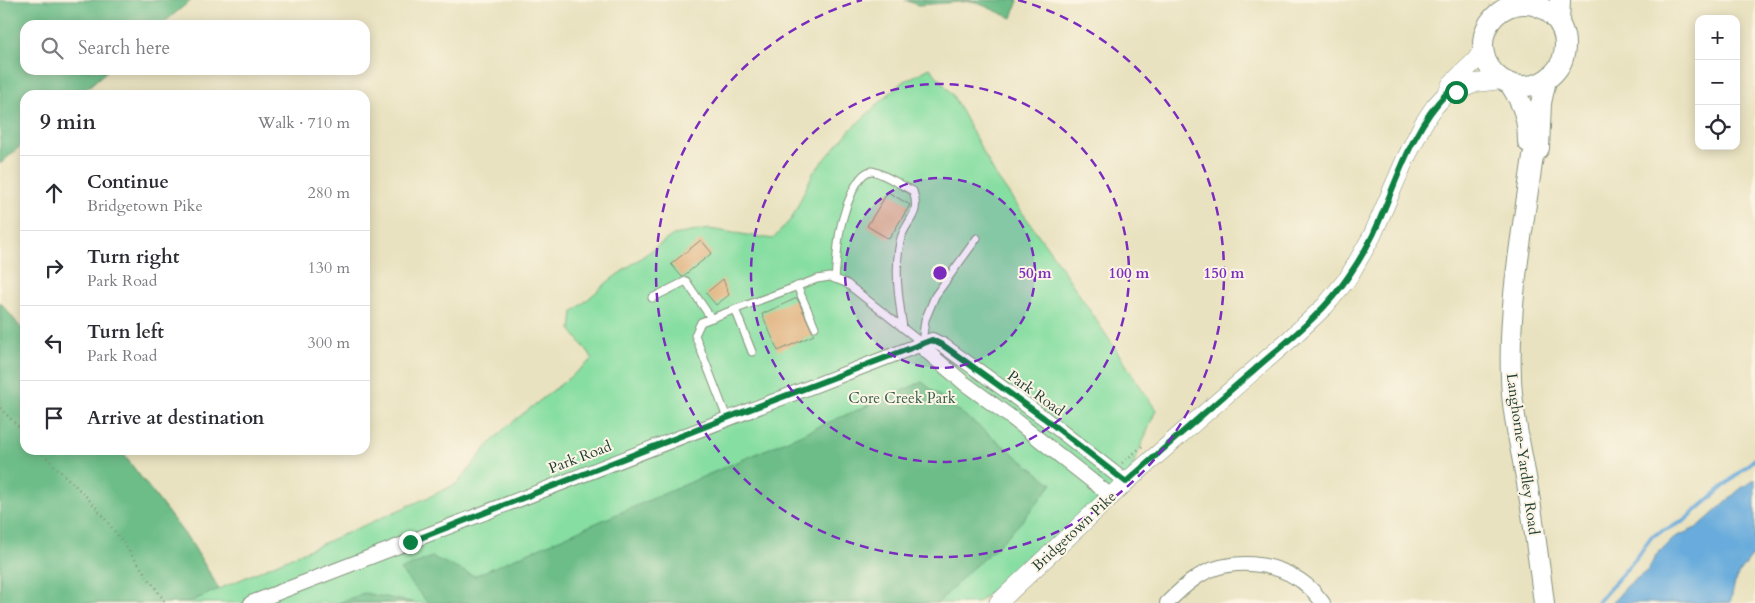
<!DOCTYPE html>
<html lang="en">
<head>
<meta charset="utf-8">
<style>
  :root { --surface:#fff; --page:#f2f2f3; --text:#2b2b33; --muted:#7c7c81; --line:#e1e1e2 }
  body { margin:0; font-family:Cardo,serif; background:var(--page); color:var(--text) }
  .controls { position:absolute; right:15px; top:15px; display:grid; overflow:hidden; border-radius:10px; box-shadow:0 2px 12px #0003 }
  .controls button { width:45px; height:45px; display:grid; place-items:center; padding:0; border:0; border-bottom:1px solid var(--line); background:var(--surface); color:var(--text); font:25px sans-serif }
  .stop { position:absolute; width:15px; height:15px; margin:-11px; border:4px solid #0b8043; border-radius:50%; background:#fff }
  .stop.end { background:#0b8043; border-color:#fff; box-shadow:0 1px 5px #0008 }
  .list { margin:0; padding:0; list-style:none }
  h2 { display:flex; justify-content:space-between; align-items:center; height:65px; margin:0; padding:0 20px; font-size:21px }
  h2 small { font-size:16px; font-weight:400; color:var(--muted) }
  .list li { display:grid; grid-template-columns:32px 1fr auto; gap:15px; align-items:center; box-sizing:border-box; height:75px; padding:0 20px; border-top:1px solid var(--line) }
  .list b { display:block; font-size:19px; white-space:nowrap }
  .list p { margin:0; font-size:16px; white-space:nowrap; color:var(--muted) }
  .list em { font-size:16px; font-style:normal; color:var(--muted) }
  .icon { flex:none; width:28px; height:28px; fill:none; stroke:currentColor; stroke-width:2; stroke-linecap:round; stroke-linejoin:round }
  .map { position:relative; flex:none; width:1755px; height:603px; overflow:hidden }
  .search { position:absolute; background:var(--surface); box-shadow:0 2px 12px #0003; left:20px; top:20px; width:350px; height:55px; display:flex; align-items:center; gap:12px; box-sizing:border-box; padding:0 18px; border-radius:15px; color:var(--muted); font-size:19px }
  .panel { position:absolute; background:var(--surface); box-shadow:0 2px 12px #0003; left:20px; top:90px; width:350px; height:365px; border-radius:15px }
  .map>svg:first-child { display:block }
</style>
</head>
<body>
<div class="map">
<svg width="1755" height="603" viewBox="0 0 1755 603">
  <rect width="100%" height="100%" fill="#fcf5e5"/>
  <filter id="ink" filterUnits="userSpaceOnUse"><feTurbulence type="fractalNoise" baseFrequency=".02" numOctaves="2"/><feDisplacementMap in="SourceGraphic" scale="10" xChannelSelector="R" yChannelSelector="G"/><feConvolveMatrix kernelMatrix="1 2 1 2 8 2 1 2 1" color-interpolation-filters="sRGB"/></filter>
  <filter id="wash" filterUnits="userSpaceOnUse"><feTurbulence type="fractalNoise" baseFrequency=".0096" numOctaves="4" result="noise"/><feDisplacementMap in="SourceGraphic" scale="20" xChannelSelector="R" yChannelSelector="G"/><feGaussianBlur stdDeviation="1.12" result="paint"/><feColorMatrix in="noise" values="0 0 0 0 0 0 0 0 0 0 0 0 0 0 0 0 0 1.4 0 .05"/><feComposite in="paint" operator="in"/></filter>
  <g filter="url(#wash)">
    <rect width="100%" height="100%" fill="#e9e2c0"/>
    <polygon fill="#87dea2" stroke="#538e6b" points="930,68 952,94 996,176 1055,258 1156,410 1126,482 1111,496 977,603 0,603 0,302 25,333 25,450 120,450 192,544 219,589 431,496 458,483 485,449 505,428 593,359 571,330 573,312 610,280 673,235 709,229 773,239 792,218 813,173 851,129 901,83"/>
    <g fill="#6dbd88" stroke="#467d5e">
      <polygon points="0,0 191,0 161,25 25,25 25,70 108,70 79,95 25,95 25,142 0,164"/>
      <polygon points="905,0 1018,0 1012,18 973,1 918,5"/>
      <polygon points="0,302 25,333 25,450 120,450 192,544 219,589 188,603 0,603"/>
      <polygon points="922,382 1052,484 1022,521 996,548 971,569 938,603 428,603 400,570 432,557 474,576"/>
      <polygon points="364,593 416,603 338,603"/>
    </g>
    <polygon fill="#67abdc" stroke="#437488" points="1755,479 1755,552 1736,578 1730,603 1612,603 1627,586 1648,570 1656,555 1673,538 1698,527 1740,489"/>
    <g fill="none" stroke-linecap="round" stroke-linejoin="round">
      <polyline stroke="#67abdc" stroke-width="4" points="1597,603 1636,558 1652,536 1684,521 1755,459"/>
    </g>
    <g id="blocks">
      <g fill="#e1b380">
        <polygon points="888,192 910,205 889,239 867,226"/>
        <polygon points="701,240 712,253 682,277 671,264"/>
        <polygon points="723,279 729,295 716,305 706,293"/>
        <polygon points="797,298 814,335 778,351 762,314"/>
      </g>
    </g>
  </g>
  <g filter="url(#ink)">
    <use href="#blocks" fill-opacity="0" stroke="#84907a" stroke-width="1"/>
    <g fill="none" stroke-linecap="round" stroke-linejoin="round">
      <defs>
        <g id="service">
          <path d="M 835,279 C 837,260 837,240 842,221 C 845,209 857,171 872,171 C 880,172 905,187 913,191 C 922,218 904,220 900,242 C 894,271 899,300 903,328"/>
          <polyline points="797,286 815,327"/>
          <polyline points="652,298 686,281 711,318"/>
          <polyline points="735,309 752,352"/>
          <polyline points="922,343 925,320 935,296 977,238"/>
          <polyline points="727,418 695,335 701,322 817,279 830,277 846,283 922,343"/>
        </g>
        <g id="minor">
          <polyline points="922,344 924,349 964,383 1012,418 1111,496"/>
          <polyline points="251,603 932,340 944,346 1044,418 1126,482"/>
          <path d="M 1167,603 C 1175,595 1184,586 1193,580 C 1226,555 1281,560 1311,589 C 1315,593 1319,598 1323,603"/>
        </g>
        <g id="tertiary">
          <polyline points="1448,92 1455,92 1476,83 1501,80"/>
          <polyline points="998,603 1126,482 1290,339 1325,306 1348,278 1372,236 1405,160 1423,124 1435,106 1448,92 1451,84 1476,60 1483,49"/>
        </g>
        <g id="secondary">
          <circle cx="1524" cy="45" r="41"/>
          <polyline points="1559,23 1560,0"/>
          <path d="M 1510,84 C 1523,104 1528,118 1528,142"/>
          <path d="M 1544,603 C 1539,563 1534,523 1527,483 C 1521,448 1512,413 1511,378 C 1508,304 1523,229 1533,156 L 1539,148 L 1541,103 L 1546,80"/>
        </g>
      </defs>
      <use href="#service" stroke="#84907a" stroke-width="9"/>
      <use href="#minor" stroke="#84907a" stroke-width="16"/>
      <use href="#tertiary" stroke="#84907a" stroke-width="19"/>
      <use href="#secondary" stroke="#84907a" stroke-width="22"/>
      <g stroke="#84907a" stroke-width="2.5" stroke-dasharray="1 4" stroke-linecap="butt">
        <polyline points="1475,37 1487,13 1504,0"/>
        <polyline points="0,408 25,433"/>
        <path d="M 40,450 C 58,471 81,489 98,510 C 122,540 144,572 166,603"/>
        <polyline points="1122,463 1145,444"/>
      </g>
      <use href="#service" stroke="#fff" stroke-width="7"/>
      <use href="#minor" stroke="#fff" stroke-width="14"/>
      <use href="#tertiary" stroke="#fff" stroke-width="18"/>
      <use href="#secondary" stroke="#fff" stroke-width="20"/>
    </g>
  </g>
  <g fill="none" stroke-linecap="round" stroke-linejoin="round" filter="url(#ink)">
    <path stroke="#0b8043" stroke-width="6" d="M 410,542 L 727,418 L 932,340 L 944,346 L 1044,418 L 1126,482 C 1169,444 1211,407 1254,370 C 1287,341 1323,314 1348,277 C 1357,264 1366,249 1373,235 C 1395,188 1410,129 1448,92 L 1456,92"/>
  </g>
  <circle cx="940" cy="273" r="95" fill="#7b2cbf" fill-opacity=".12"/>
  <g fill="none" stroke="#7b2cbf" stroke-width="2.5" stroke-dasharray="9 6">
    <circle cx="940" cy="273" r="95"/>
    <circle cx="940" cy="273" r="189"/>
    <path d="M1018 0A284 284 0 1 1 862 0"/>
  </g>
  <g text-anchor="middle" stroke-width="4" stroke-linejoin="round" paint-order="stroke">
    <g font-size="15" fill="#1f3d34" stroke="#fcf5e5">
      <text transform="translate(1036 393) rotate(36)" y="5">Park Road</text>
      <text transform="translate(1523 454) rotate(82)" y="5">Langhorne-Yardley Road</text>
      <text transform="translate(580 457) rotate(-21)" y="5">Park Road</text>
      <text transform="translate(1074 531) rotate(-43)" y="5">Bridgetown Pike</text>
    </g>
    <g font-size="15" fill="#345d4a" stroke="#fcf5e5">
      <text x="902" y="403">Core Creek Park</text>
    </g>
  </g>
  <circle cx="940" cy="273" r="8" fill="#7b2cbf" stroke="#fcf5e5" stroke-width="2.5"/>
  <g font-size="15" text-anchor="middle" font-weight="bold" fill="#7b2cbf" stroke="#fcf5e5" stroke-width="4" stroke-linejoin="round" paint-order="stroke">
    <text x="1035" y="278">50 m</text>
    <text x="1129" y="278">100 m</text>
    <text x="1224" y="278">150 m</text>
  </g>
</svg>
<div class="controls">
<button>+</button>
<button>−</button>
<button><svg class="icon" aria-label="locate" viewBox="0 0 24 24"><circle cx="12" cy="12" r="6"/><path d="M12 2v4M12 18v4M2 12h4M18 12h4"/></svg></button>
</div>
<div class="stop" style="left:1456px;top:92px"></div>
<div class="stop end" style="left:410px;top:542px"></div>
<div class="search"><svg class="icon" aria-label="search" viewBox="0 0 24 24"><circle cx="10" cy="10" r="6"/><path d="M15 15l6 6"/></svg>Search here</div>
<section class="panel">
<h2>9 min<small>Walk · 710 m</small></h2>
<ul class="list">
<li><svg class="icon" aria-label="ahead" viewBox="0 0 24 24"><path d="M12 20V5M6 11l6-6 6 6"/></svg><div><b>Continue</b><p>Bridgetown Pike</p></div><em>280 m</em></li>
<li><svg class="icon" aria-label="right" viewBox="0 0 24 24"><path d="M7 20v-9h11M14 6l5 5-5 5"/></svg><div><b>Turn right</b><p>Park Road</p></div><em>130 m</em></li>
<li><svg class="icon" aria-label="left" viewBox="0 0 24 24"><path d="M17 20v-9H6M10 6l-5 5 5 5"/></svg><div><b>Turn left</b><p>Park Road</p></div><em>300 m</em></li>
<li><svg class="icon" aria-label="arrive" viewBox="0 0 24 24"><path d="M6 21V4h12l-3 4 3 4H6"/></svg><div><b>Arrive at destination</b></div></li>
</ul>
</section>
</div>
</body>
</html>
